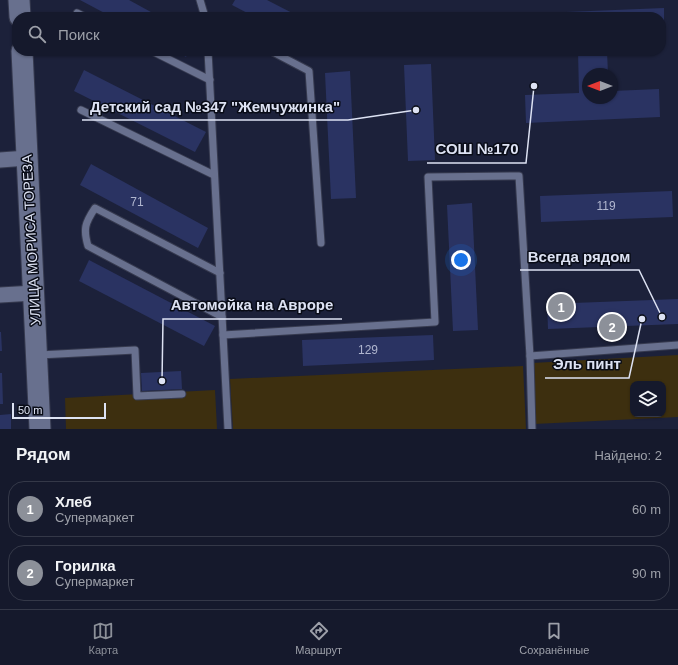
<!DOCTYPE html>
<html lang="ru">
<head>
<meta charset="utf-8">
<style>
  :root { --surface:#15192c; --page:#222638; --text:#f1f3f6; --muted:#9da0a9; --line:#343848; --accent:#8c9099 }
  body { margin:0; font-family:Arial,sans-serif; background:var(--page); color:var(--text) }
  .controls { position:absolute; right:12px; bottom:12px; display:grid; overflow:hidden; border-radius:8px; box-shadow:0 1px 3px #0004 }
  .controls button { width:36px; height:36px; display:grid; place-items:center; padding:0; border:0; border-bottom:1px solid var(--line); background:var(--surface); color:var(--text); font:20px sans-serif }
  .compass { position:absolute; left:582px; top:68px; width:36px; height:36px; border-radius:50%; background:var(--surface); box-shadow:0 1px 3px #0004; rotate:270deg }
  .scale { position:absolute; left:12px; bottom:10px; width:94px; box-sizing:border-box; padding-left:4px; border:2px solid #dde2f3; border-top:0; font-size:11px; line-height:14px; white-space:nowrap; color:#dde2f3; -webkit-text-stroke:3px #090c17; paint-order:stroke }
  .you { position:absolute; left:461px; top:260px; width:14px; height:14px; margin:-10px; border:3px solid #fff; border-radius:50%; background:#1a73e8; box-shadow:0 0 0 6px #1a73e833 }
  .badge { display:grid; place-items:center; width:26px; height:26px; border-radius:50%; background:var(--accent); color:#fff; font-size:13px; font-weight:700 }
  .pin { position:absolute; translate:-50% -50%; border:2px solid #fff; box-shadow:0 1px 4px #0006 }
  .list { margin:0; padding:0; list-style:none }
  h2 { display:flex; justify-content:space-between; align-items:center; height:52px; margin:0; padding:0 16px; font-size:17px }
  h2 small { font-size:13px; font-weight:400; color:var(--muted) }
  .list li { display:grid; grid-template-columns:26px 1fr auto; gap:12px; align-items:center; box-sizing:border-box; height:56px; margin:0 8px 8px; padding:0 8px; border:1px solid var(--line); border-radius:16px }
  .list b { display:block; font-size:15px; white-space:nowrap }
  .list p { margin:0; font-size:13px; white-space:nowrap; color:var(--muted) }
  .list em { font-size:13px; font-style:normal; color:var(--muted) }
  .icon { flex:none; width:22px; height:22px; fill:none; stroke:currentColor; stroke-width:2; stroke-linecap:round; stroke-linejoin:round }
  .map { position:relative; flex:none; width:678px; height:429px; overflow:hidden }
  .search { position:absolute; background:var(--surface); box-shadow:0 1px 3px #0004; left:12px; right:12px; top:12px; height:44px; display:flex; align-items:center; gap:10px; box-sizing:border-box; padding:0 14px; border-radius:16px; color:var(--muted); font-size:15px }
  .sheet { height:180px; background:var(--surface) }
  nav { display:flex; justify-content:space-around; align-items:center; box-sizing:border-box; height:56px; border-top:1px solid var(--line); background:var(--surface); font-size:11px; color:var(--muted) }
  nav a { display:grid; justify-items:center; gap:2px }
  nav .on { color:var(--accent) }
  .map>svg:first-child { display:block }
</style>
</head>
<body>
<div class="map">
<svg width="678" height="429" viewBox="0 0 678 429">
  <rect width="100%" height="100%" fill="#1c213a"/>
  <g fill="#3d2f0f" fill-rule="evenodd">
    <path d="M 678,355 L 678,417 L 534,424 L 532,363 ZM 633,384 L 663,384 L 663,414 L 633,414 Z"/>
    <polygon points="523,366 526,429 233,429 230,379"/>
    <polygon points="215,390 217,429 66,429 65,398"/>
  </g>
  <g fill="#2a3362">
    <polygon points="80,0 129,0 160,17 112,17"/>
    <polygon points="235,0 267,0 300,17 255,17 232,5"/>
    <polygon points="664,8 664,35 661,35 661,17 517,17 517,14"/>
    <polygon points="175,51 189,51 186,57"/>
    <polygon points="578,51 607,51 608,74 588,74 588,98 612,98 612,91 659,89 660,117 526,123 525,95 579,93"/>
    <polygon points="431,64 435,160 408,161 404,65"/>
    <polygon points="84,70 206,132 195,152 74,91"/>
    <polygon points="350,71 356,198 331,199 325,73"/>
    <polygon points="91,164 208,228 198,248 80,185"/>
    <polygon points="672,191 673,217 541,222 540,196"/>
    <polygon points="472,203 478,330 453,331 447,205"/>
    <polygon points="89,260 215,326 204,346 79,281"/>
    <polygon points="678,299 678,324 548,329 547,304"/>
    <polygon points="0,332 1,332 2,351 0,351"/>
    <polygon points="433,335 434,360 303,366 302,340"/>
    <polygon points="181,371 182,389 142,391 141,373"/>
    <polygon points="0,373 2,373 3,404 0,404"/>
    <polygon points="11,414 11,429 0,429 0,415"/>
  </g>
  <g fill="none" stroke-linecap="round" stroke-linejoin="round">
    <defs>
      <g id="lane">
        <polyline points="200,0 205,17"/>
        <polyline points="77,13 85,17"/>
        <polyline points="152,51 210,80"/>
        <polyline points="208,51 228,429"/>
        <polyline points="271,51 309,71 321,243"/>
        <polyline points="81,110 214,175"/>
        <path d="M 220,273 L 95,208 C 85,223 83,229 88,246 L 222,317"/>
        <polyline points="223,335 435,322 428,177 519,176 530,356 678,345"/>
        <polyline points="39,355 135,350 137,396 182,394"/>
        <polyline points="530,356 532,429"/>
      </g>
      <g id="street">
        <polyline points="0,160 27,158"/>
        <polyline points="0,295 34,293"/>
      </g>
      <g id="secondary">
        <polyline points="19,0 20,17"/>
        <polyline points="22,51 40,429"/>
      </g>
    </defs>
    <use href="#lane" stroke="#363a4f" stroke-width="9"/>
    <use href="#street" stroke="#363a4f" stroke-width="17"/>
    <use href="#secondary" stroke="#363a4f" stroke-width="23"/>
    <use href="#lane" stroke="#68708e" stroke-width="7"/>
    <use href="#street" stroke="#68708e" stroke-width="15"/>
    <use href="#secondary" stroke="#68708e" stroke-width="21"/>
  </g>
  <g text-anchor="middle" stroke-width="3" stroke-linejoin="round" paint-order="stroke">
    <g font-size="12" fill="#b0b6cf">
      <text x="137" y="206">71</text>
      <text x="606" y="210">119</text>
      <text x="368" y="354">129</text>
    </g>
    <g font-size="14" fill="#dde2f3" stroke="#090c17">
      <text transform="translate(31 240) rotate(-93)" y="5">УЛИЦА МОРИСА ТОРЕЗА</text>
    </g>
  </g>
  <path fill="none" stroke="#dde2f3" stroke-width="1.5" d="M416 110L348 120H82M534 86L526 163H427M662 317L639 270H520M162 381L163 319H342M642 319L629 378H545"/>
  <g fill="#dde2f3" stroke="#090c17" stroke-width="1.5">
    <circle cx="416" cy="110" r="4"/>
    <circle cx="534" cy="86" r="4"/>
    <circle cx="662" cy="317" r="4"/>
    <circle cx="162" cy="381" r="4"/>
    <circle cx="642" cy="319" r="4"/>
  </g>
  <g font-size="15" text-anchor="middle" font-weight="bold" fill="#dde2f3" stroke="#090c17" stroke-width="3" stroke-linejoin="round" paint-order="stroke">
    <text x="215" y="112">Детский сад №347 "Жемчужинка"</text>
    <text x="477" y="154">СОШ №170</text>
    <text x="579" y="262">Всегда рядом</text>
    <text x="252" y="310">Автомойка на Авроре</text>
    <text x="587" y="369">Эль пинт</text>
  </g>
</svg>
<div class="controls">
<button><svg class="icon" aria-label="layers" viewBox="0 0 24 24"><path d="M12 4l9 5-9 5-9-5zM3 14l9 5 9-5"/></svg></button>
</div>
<svg class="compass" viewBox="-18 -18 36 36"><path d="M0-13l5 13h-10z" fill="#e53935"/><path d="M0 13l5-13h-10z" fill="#9da0a9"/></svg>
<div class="scale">50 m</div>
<div class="you"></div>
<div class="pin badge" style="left:561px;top:307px">1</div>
<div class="pin badge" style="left:612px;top:327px">2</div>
<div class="search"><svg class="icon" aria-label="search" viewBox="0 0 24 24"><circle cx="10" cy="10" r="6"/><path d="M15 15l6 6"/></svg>Поиск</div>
</div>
<section class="sheet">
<h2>Рядом<small>Найдено: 2</small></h2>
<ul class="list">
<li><span class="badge">1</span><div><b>Хлеб</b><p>Супермаркет</p></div><em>60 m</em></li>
<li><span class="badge">2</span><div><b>Горилка</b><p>Супермаркет</p></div><em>90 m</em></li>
</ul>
</section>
<nav>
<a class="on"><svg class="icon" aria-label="map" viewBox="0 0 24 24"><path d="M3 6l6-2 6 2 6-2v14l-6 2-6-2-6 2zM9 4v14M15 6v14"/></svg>Карта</a>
<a><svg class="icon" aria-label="directions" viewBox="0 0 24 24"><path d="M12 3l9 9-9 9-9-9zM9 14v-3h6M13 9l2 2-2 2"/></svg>Маршрут</a>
<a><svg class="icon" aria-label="saved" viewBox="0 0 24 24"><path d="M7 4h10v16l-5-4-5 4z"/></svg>Сохранённые</a>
</nav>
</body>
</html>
